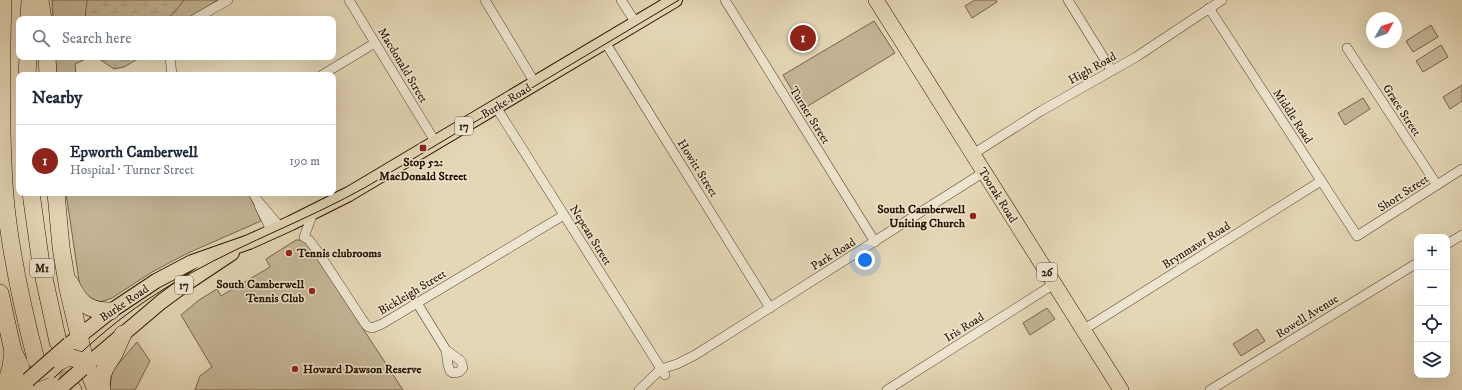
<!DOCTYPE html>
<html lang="en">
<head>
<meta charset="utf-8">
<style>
  :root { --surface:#fff; --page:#f2f2f3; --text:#1f2937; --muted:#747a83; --line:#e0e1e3; --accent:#8f2418 }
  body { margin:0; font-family:"IM FELL DW Pica",serif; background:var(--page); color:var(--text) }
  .controls { position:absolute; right:12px; bottom:12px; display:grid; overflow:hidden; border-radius:8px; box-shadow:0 4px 16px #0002 }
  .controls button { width:36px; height:36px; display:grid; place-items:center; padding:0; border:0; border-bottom:1px solid var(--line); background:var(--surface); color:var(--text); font:20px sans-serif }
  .compass { position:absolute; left:1366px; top:12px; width:36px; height:36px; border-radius:50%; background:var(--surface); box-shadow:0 4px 16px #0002; rotate:50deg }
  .you { position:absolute; left:865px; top:260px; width:14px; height:14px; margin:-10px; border:3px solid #fff; border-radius:50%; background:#1a73e8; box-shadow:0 0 0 6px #1a73e833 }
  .badge { display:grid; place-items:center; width:26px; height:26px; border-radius:50%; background:var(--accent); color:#fff; font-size:13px; font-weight:700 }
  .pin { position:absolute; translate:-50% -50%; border:2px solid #fff; box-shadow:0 1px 4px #0006 }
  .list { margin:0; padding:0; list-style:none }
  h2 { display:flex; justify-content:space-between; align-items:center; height:52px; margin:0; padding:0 16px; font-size:17px }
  h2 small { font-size:13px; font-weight:400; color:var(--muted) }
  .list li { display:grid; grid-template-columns:26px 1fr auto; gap:12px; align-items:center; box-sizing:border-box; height:72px; padding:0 16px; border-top:1px solid var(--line) }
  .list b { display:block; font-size:15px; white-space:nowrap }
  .list p { margin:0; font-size:13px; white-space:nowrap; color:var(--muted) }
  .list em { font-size:13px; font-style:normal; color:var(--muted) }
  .icon { flex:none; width:22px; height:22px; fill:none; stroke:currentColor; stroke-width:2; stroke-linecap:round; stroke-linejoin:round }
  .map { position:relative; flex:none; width:1462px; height:390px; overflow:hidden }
  .search { position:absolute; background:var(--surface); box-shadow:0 4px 16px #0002; left:16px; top:16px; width:320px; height:44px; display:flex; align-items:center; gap:10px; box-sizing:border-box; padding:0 14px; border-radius:8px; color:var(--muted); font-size:15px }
  .panel { position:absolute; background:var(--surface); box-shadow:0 4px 16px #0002; left:16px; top:72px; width:320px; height:124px; border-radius:8px }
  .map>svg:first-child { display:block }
</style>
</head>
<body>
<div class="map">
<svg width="1462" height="390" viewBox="0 0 1462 390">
  <defs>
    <pattern id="wetland-marsh" width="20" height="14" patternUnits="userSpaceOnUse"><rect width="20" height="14" fill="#c5b697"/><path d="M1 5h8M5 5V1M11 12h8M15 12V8" fill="none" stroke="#a99c80"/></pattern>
  </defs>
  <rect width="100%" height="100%" fill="#e5d7b6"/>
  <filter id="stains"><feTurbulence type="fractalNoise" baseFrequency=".005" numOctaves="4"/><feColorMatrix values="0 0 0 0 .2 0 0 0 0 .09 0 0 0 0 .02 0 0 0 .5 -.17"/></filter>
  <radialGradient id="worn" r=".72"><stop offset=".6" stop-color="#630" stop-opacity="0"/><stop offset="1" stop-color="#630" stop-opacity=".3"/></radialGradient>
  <g fill="#c5b697" stroke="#77644c">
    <polygon points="52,0 218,0 186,19 53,19"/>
    <polygon points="975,0 996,0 997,2 972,18 965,6"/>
    <polygon points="874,21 895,53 803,109 783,75"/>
    <polygon points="1431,25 1438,37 1413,52 1406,41"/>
    <polygon points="1441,45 1448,57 1423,72 1416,61"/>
    <polygon points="55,57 90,57 75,64 76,75 56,75"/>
    <polygon points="1462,85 1462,101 1450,109 1443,97"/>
    <polygon points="1363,98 1370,109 1345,125 1338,113"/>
    <polygon points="66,193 248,193 255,207 261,221 188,253 152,272 112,298 104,301 97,302 91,300 80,287"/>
    <polygon points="296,240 303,240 309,246 403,390 195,390 200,376 212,367 181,315 199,300 217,289 221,296 270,267 266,259"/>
    <polygon points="1047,308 1055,319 1030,335 1023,323"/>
    <polygon points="1257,329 1265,341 1241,356 1233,344"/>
    <polygon points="137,342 150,361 135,390 110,390 111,378 113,370"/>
  </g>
  <g fill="url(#wetland-marsh)" stroke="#77644c">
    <polygon points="87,0 184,0 174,13 166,19 85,19"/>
    <polygon points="96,57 141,57 124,67 114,69"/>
  </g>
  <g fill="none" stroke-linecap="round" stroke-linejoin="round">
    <polyline stroke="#bfb092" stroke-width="17" stroke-dasharray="17 8" stroke-linecap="butt" points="59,346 72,389"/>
    <defs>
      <g id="minor">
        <polyline points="349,0 436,143"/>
        <polyline points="485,0 535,83"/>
        <polyline points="621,0 636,23"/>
        <polyline points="725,0 875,242"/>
        <polyline points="1068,0 1112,71"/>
        <polyline points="1209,8 1357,236 1462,169"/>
        <polyline points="195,19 228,0"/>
        <polyline points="605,42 770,308"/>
        <polyline points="1347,48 1437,185"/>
        <polyline points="170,57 172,75"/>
        <polyline points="322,75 375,43"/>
        <polyline points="496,107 665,375"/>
        <polyline points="973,154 1041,111 1136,57 1222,0"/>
        <polyline points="253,193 257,200 281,228"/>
        <polyline points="259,205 272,232"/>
        <polyline points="313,213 304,237 309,240 318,252 364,322 367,326 372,328 382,324 564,215"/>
        <polyline points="1447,244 1462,235"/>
        <polyline points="417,303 446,350 448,365 450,371 453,373 459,372 463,368 461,361 446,350"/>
        <polyline points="1083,330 1321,181"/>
        <polyline points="639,390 661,369 677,364 695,355 984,172"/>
        <polyline points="887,390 1054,284"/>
        <polyline points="1210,390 1417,263"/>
      </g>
      <g id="primary">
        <polyline points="72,342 111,311 156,281 192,262 249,242 291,223 349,194 675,0"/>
        <polyline points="82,369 161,302 184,285 232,253"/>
        <polyline points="14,390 28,380"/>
      </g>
      <polyline id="trunk" points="876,0 1121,390"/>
      <g id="motorway">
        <path d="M 3,0 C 1,66 0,131 5,197 C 10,252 22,306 36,360"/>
        <polyline points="40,0 43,19"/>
        <polyline points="29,19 30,0"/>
        <polyline points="47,57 48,75"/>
        <polyline points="27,75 28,57"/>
        <polyline points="31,193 41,264 58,342"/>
        <polyline points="56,193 61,247 68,289 86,365 96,390"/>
        <path d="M 70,283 C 80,304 88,311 111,311"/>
        <polyline points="0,293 13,351 20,365 26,390"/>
        <polyline points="72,389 73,390"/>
        <polyline points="4,390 11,367 13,351"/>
        <path d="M 102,390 C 99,375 106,366 114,354 C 117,348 120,340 123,334"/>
      </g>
    </defs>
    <use href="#minor" stroke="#58442e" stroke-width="10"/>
    <use href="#primary" stroke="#291300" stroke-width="16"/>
    <use href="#trunk" stroke="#291300" stroke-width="16"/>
    <use href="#motorway" stroke="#291300" stroke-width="18"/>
    <use href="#minor" stroke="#eee5d0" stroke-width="9"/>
    <use href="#primary" stroke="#e5d7b6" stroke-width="14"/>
    <use href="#trunk" stroke="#e5d7b6" stroke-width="15"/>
    <use href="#motorway" stroke="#e5d7b6" stroke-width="17"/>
    <path stroke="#291300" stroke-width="1" d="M 41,390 C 66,367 91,342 118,321 C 141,303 166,287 191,273 C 248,241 309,219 366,187 L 679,0"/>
    <defs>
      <g id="primary-bridge">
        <polyline points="28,380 69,344"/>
        <polyline points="58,390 82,369"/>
      </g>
      <g id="motorway-bridge">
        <polyline points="60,361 70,357 79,360"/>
        <polyline points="42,390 52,386"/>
      </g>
    </defs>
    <use href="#primary-bridge" stroke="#291300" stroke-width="16" stroke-linecap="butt"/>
    <use href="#motorway-bridge" stroke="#291300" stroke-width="18" stroke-linecap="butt"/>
    <use href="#primary-bridge" stroke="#e5d7b6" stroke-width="14"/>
    <use href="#motorway-bridge" stroke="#e5d7b6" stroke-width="17"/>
  </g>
  <g fill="#8f2418" stroke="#eee5d0" stroke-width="1.5">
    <rect x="419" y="144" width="8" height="8" rx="2"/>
    <circle cx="973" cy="216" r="4"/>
    <circle cx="289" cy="253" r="4"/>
    <circle cx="312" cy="291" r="4"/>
    <circle cx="295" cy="369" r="4"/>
  </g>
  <g text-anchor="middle" stroke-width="3" stroke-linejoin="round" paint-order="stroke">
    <g fill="#eee5d0" stroke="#64523e" stroke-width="1">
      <rect x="455" y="117" width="18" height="18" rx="3"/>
      <rect x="30" y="259" width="24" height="18" rx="3"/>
      <rect x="1037" y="263" width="20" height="18" rx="3"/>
      <rect x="175" y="276" width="18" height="18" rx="3"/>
    </g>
    <g font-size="11" font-weight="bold" fill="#291300">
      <text x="464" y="130">17</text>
      <text x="42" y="272">M1</text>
      <text x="1047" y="276">26</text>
      <text x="184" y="289">17</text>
    </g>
    <g font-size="12" fill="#291300" stroke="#eee5d0">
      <text transform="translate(403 65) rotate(59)" y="4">Macdonald Street</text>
      <text transform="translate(1092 68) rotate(-29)" y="4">High Road</text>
      <text transform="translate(506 101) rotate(-31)" y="4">Burke Road</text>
      <text transform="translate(1402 110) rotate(57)" y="4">Grace Street</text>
      <text transform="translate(810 115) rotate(58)" y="4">Turner Street</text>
      <text transform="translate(1293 116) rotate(57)" y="4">Middle Road</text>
      <text transform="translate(698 168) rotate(58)" y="4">Howitt Street</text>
      <text transform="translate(1403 193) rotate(-33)" y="4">Short Street</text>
      <text transform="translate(998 195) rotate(58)" y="4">Toorak Road</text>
      <text transform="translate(591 235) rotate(58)" y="4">Nepean Street</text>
      <text transform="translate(1196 245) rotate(-32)" y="4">Brynmawr Road</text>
      <text transform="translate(833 254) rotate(-32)" y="4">Park Road</text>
      <text transform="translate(412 292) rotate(-31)" y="4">Bickleigh Street</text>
      <text transform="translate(124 303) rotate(-34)" y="4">Burke Road</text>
      <text transform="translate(1307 316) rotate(-32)" y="4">Rowell Avenue</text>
      <text transform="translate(964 327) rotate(-32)" y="4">Iris Road</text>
    </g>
    <g font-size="12" font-weight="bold" fill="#291300" stroke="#eee5d0" text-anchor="end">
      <text x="423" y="166" text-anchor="middle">Stop 52:<tspan x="423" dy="14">MacDonald Street</tspan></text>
      <text x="965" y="213">South Camberwell<tspan x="965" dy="14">Uniting Church</tspan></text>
      <text x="297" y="257" text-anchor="start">Tennis clubrooms</text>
      <text x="304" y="288">South Camberwell<tspan x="304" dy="14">Tennis Club</tspan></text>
      <text x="303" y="373" text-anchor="start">Howard Dawson Reserve</text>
    </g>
  </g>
  <rect width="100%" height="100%" filter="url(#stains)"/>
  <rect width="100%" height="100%" fill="url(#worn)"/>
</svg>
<div class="controls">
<button>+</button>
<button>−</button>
<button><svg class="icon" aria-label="locate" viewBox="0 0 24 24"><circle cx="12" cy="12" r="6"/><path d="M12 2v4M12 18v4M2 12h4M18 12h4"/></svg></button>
<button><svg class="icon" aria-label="layers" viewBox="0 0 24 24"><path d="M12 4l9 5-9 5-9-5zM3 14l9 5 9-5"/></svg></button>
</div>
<svg class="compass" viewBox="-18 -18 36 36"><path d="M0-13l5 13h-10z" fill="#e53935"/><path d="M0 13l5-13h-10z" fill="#747a83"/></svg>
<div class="you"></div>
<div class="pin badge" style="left:803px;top:38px">1</div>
<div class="search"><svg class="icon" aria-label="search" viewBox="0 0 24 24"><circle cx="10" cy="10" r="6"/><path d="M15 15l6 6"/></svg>Search here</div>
<section class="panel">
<h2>Nearby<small></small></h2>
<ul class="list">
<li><span class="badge">1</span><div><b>Epworth Camberwell</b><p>Hospital · Turner Street</p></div><em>190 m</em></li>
</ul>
</section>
</div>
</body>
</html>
